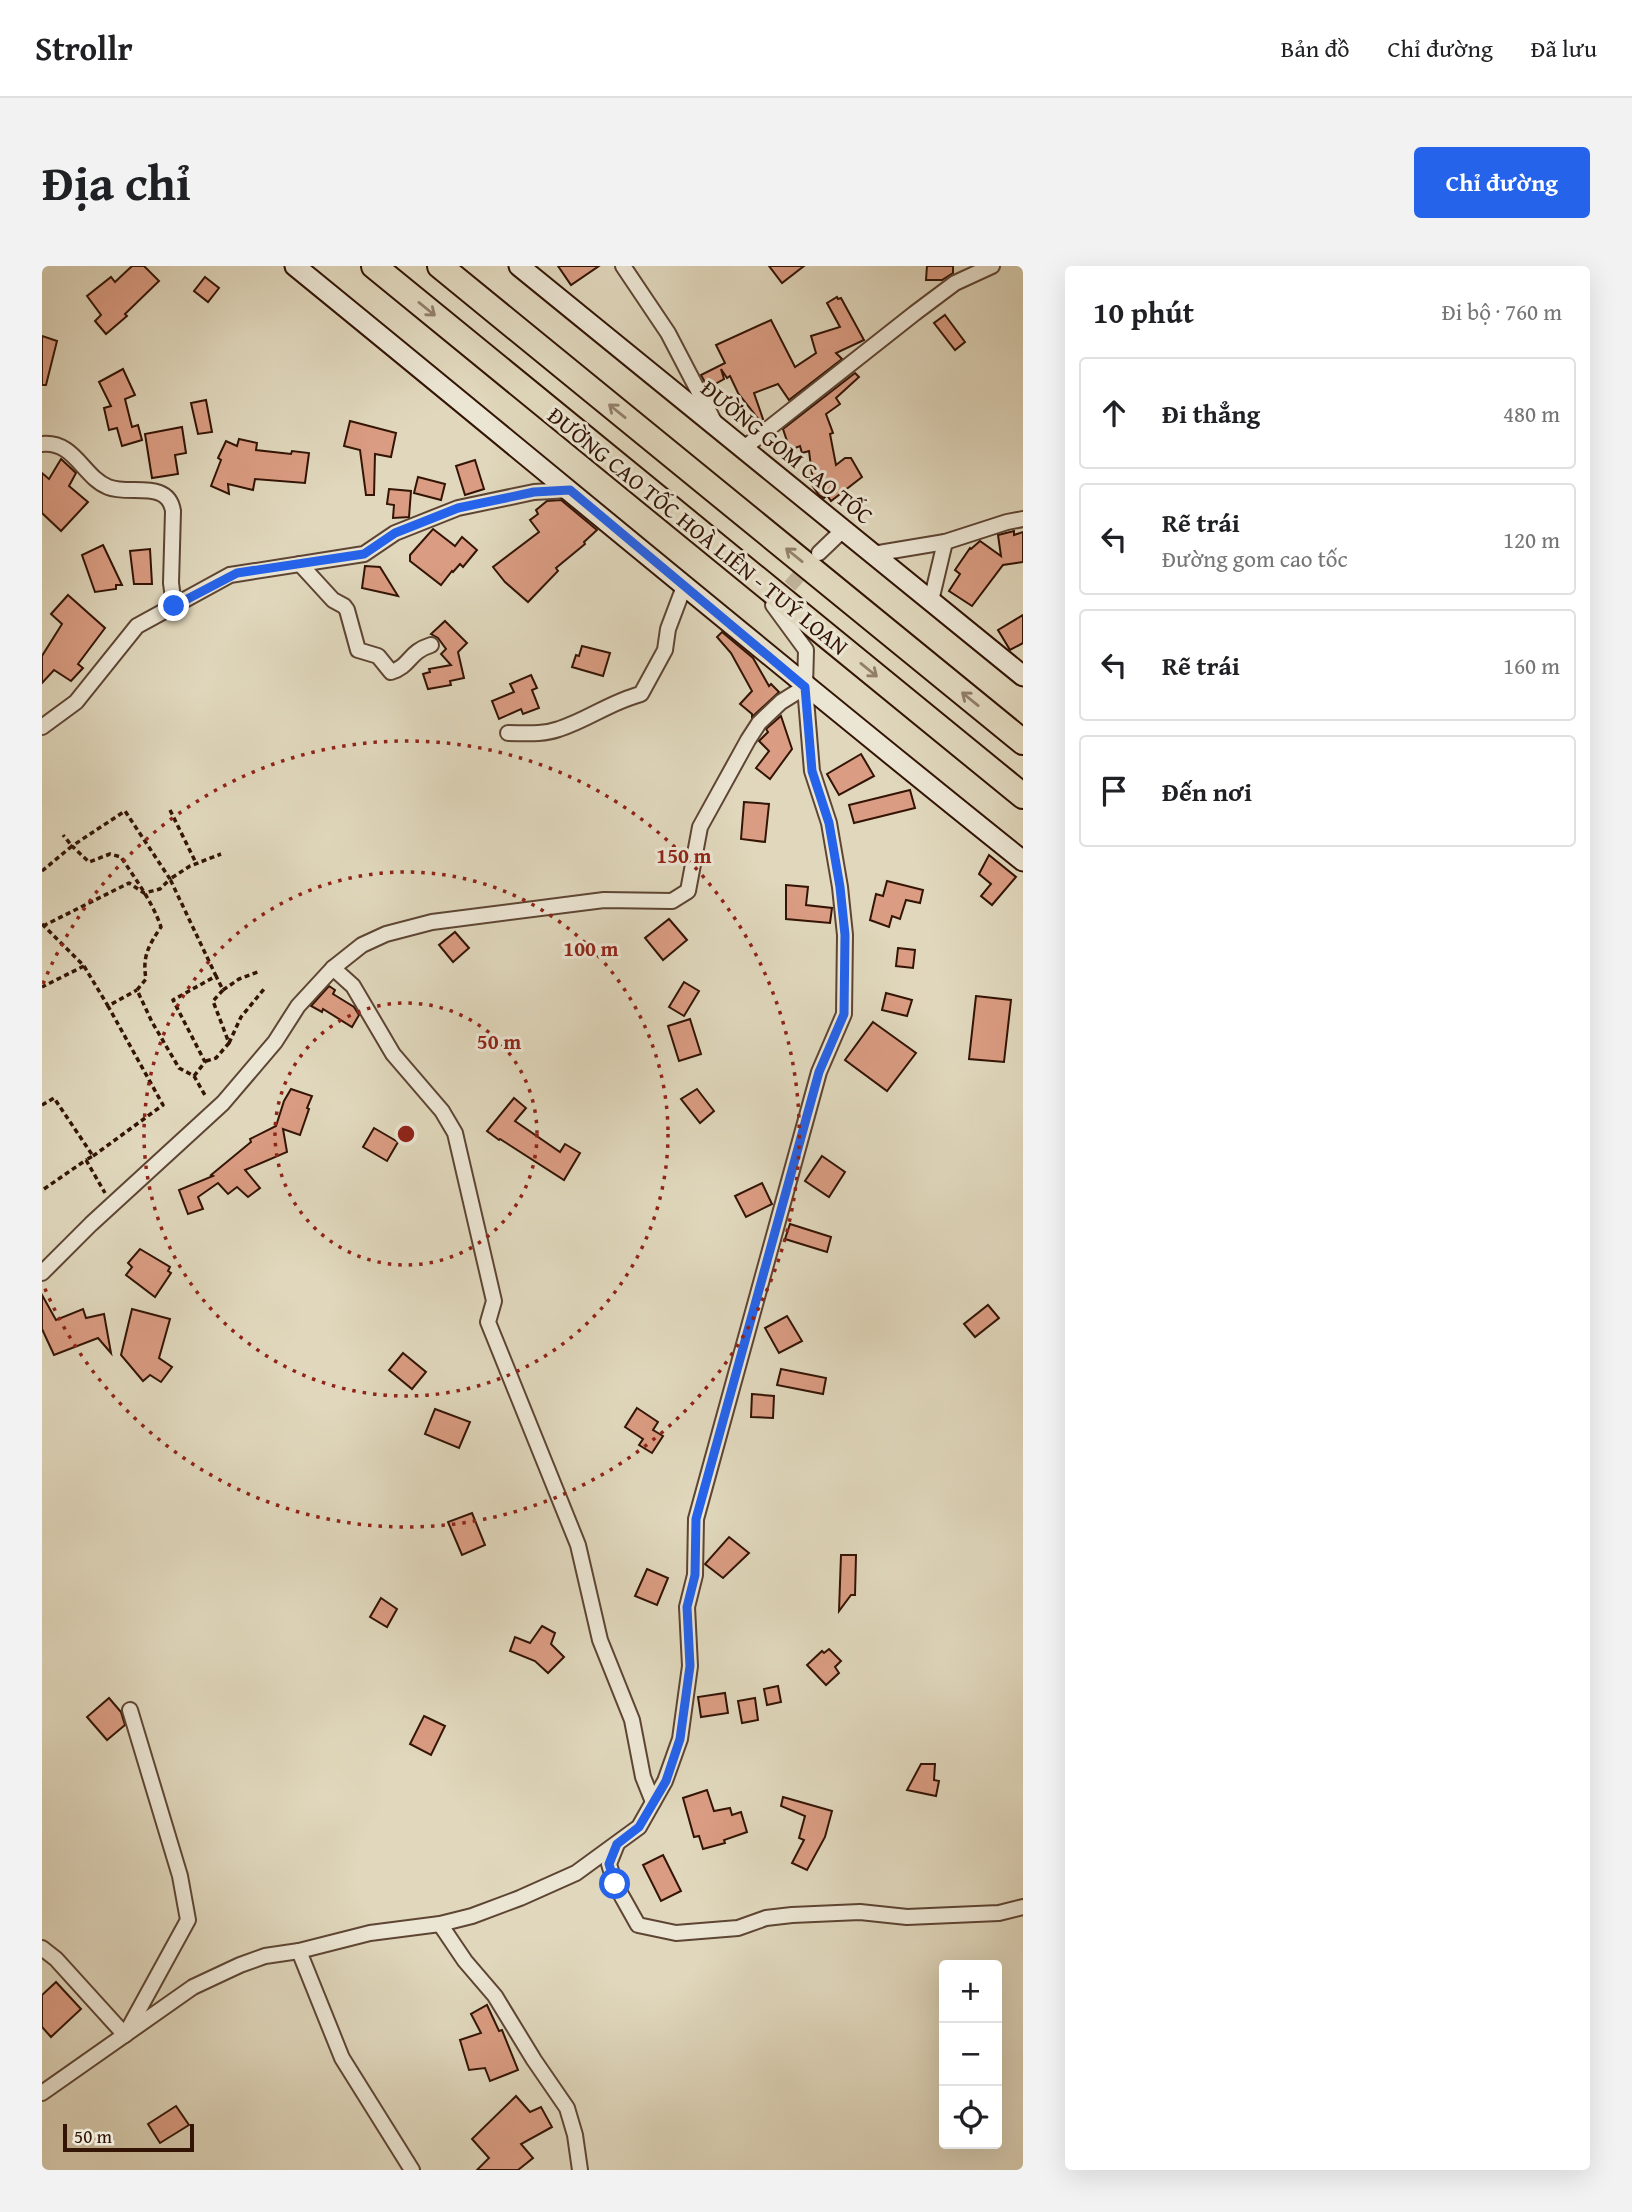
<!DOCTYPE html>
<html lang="vi">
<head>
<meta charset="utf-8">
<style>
  :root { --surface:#fff; --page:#f2f2f2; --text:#202124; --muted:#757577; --line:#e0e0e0; --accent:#2563eb }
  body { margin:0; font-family:"Gentium Book Plus",serif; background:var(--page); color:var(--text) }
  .controls { position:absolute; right:21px; bottom:21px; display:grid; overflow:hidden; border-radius:7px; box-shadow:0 7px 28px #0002 }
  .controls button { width:63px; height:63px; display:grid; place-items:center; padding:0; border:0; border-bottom:2px solid var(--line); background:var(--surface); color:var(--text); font:35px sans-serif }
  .scale { position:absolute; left:21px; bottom:18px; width:131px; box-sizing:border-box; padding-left:7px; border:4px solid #331405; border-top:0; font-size:19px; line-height:24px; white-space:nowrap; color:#331405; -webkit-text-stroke:5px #ebe5d3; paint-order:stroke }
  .stop { position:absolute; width:21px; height:21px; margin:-16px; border:5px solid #2563eb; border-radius:50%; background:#fff }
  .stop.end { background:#2563eb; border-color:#fff; box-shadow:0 2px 7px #0008 }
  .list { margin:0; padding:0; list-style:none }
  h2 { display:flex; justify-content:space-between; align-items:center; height:91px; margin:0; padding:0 28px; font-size:30px }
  h2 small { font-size:23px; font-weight:400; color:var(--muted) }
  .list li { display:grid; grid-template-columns:46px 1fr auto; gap:21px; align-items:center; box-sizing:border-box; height:112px; margin:0 14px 14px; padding:0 14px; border:2px solid var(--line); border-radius:7px }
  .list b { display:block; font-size:26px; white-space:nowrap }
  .list p { margin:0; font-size:23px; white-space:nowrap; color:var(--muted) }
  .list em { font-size:23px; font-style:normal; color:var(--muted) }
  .icon { flex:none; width:38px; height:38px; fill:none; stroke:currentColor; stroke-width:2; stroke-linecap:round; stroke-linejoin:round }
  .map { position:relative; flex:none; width:981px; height:1904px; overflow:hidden; border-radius:7px }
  header { display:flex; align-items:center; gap:42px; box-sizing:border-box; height:98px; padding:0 35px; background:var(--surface); border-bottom:2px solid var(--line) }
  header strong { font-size:33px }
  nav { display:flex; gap:38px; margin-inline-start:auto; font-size:24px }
  .intro { display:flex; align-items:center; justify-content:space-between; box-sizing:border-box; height:168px; padding:0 42px }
  h1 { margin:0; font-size:49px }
  .button { padding:18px 32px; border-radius:7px; background:var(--accent); color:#fff; font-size:24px; font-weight:700 }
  main { display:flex; gap:42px; padding:0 42px }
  aside { flex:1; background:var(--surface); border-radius:7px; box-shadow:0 7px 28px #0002 }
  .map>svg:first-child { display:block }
</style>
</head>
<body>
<header>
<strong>Strollr</strong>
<nav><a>Bản đồ</a><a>Chỉ đường</a><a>Đã lưu</a></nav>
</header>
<div class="intro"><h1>Địa chỉ</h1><a class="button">Chỉ đường</a></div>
<main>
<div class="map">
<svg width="981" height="1904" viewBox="0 0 981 1904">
  <rect width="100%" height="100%" fill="#e0d7bc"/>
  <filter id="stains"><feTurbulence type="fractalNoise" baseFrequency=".00286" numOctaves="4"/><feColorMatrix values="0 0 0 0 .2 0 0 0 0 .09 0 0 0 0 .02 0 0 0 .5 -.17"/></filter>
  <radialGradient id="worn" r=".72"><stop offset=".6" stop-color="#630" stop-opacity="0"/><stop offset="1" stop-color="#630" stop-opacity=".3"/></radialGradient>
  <g fill="#da9c82" stroke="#331405" stroke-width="2">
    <polygon points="90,0 102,0 117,15 83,48 85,50 64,68 53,55 59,49 45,30 69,11 73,16"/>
    <polygon points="516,0 557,0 529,19"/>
    <polygon points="727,0 762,0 740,17"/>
    <polygon points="885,0 911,0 911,7 900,14 884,14"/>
    <polygon points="163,11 177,22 166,36 152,25"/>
    <polygon points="795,31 796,33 799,32 822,74 794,87 800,93 747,134 736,118 712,127 721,153 718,155 696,127 688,110 685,112 679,103 682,113 666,122 659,109 683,97 674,79 729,54 753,101 774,87 769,70 798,61 785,37"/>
    <polygon points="903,49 923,76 913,84 892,57"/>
    <polygon points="0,70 15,75 4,119 0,119"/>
    <polygon points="81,103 93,129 83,133 90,161 96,159 100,174 80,180 75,162 67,164 62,142 69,140 57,116"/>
    <polygon points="813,107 817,111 794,132 798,138 784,148 791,167 788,168 794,199 803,192 809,192 820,211 789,235 785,229 782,232 777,229 765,212 770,208 767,185 760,187 758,180 748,184 741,163"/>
    <polygon points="164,134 170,166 156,168 149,137"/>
    <polygon points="308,155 354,167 349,191 333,188 332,229 324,229 318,184 302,180"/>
    <polygon points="140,161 144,187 133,189 136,208 110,212 103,168"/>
    <polygon points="197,173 215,177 214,184 249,188 250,185 267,187 263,217 213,213 211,224 186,218 187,228 169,220 179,194 176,192 184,175 195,180"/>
    <polygon points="19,193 34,207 27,220 46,236 19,265 0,247 0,207 7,213"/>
    <polygon points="433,194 442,223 423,229 414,200"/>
    <polygon points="376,211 403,218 399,234 372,227"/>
    <polygon points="347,223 369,225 367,251 351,252 352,239 345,238"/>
    <polygon points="519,234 555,264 542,276 543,278 514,302 516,305 486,336 463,316 451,301 497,266 488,254 496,248 494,244 505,235"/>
    <polygon points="391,263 413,280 420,271 435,284 421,301 418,298 411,306 410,305 399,319 368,295 368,289"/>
    <polygon points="972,265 972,269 981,266 981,296 961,299 930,340 907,325 918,308 913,304 928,282 929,283 938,275 959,290 956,269"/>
    <polygon points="61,279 80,319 74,319 74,323 53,326 40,289"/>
    <polygon points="108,283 110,318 92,318 88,285"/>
    <polygon points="323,300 338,301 356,330 320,322"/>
    <polygon points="26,329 63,362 36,398 41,402 29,415 12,404 0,417 0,390 20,358 9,348"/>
    <polygon points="981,349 981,377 968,384 956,364"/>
    <polygon points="403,355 425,377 416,386 422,412 408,415 409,419 386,423 381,408 388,406 387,403 409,399 399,388 404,383 396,372 389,368"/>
    <polygon points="680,366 711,392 727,420 729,418 737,426 710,451 710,448 698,438 710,425 689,387 675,371"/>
    <polygon points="540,380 568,387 561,410 530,401 534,389 537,390"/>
    <polygon points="489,409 495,422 490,424 497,442 481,448 479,443 457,453 450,435 472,426 468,418"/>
    <polygon points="739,450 750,483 728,513 714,502 727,485 717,475 726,466 724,463"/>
    <polygon points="819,488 832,510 797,529 785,508"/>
    <polygon points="868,524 873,542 812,557 807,539"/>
    <polygon points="702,536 727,538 723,576 699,573"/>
    <polygon points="947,589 974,611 950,639 939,630 949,618 937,608"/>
    <polygon points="845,615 881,624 878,637 864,634 858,653 850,650 847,661 828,654 834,628 841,630"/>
    <polygon points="744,619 766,621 764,639 790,642 788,657 744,653"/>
    <polygon points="627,653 645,674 621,694 603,672"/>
    <polygon points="413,666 427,682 411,696 397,679"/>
    <polygon points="856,682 873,684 871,702 854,700"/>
    <polygon points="642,716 657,725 642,750 627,741"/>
    <polygon points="287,720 293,724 291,728 312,741 317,749 310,761 281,743 280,746 269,740"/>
    <polygon points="844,727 870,734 865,750 840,744"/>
    <polygon points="934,730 969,734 962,796 927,793"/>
    <polygon points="648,753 659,788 637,795 626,760"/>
    <polygon points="831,756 874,787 845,825 803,794"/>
    <polygon points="249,823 270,830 265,842 267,843 258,869 241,863 245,886 203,904 218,922 206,931 195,921 186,928 176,917 156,931 161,943 146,948 137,924 171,910 169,909 209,876 208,873 234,860 242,835"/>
    <polygon points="655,823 672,845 658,857 639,833"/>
    <polygon points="472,832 484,842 473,855 518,886 523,878 538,887 522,914 458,873 457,874 445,865"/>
    <polygon points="332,862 356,876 345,895 321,881"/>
    <polygon points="780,890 803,906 787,931 763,915"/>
    <polygon points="720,917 730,938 704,951 693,930"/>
    <polygon points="748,958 789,971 785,986 743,973"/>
    <polygon points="98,983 128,1001 126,1005 129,1007 113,1031 84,1009 90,1001 86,997"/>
    <polygon points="0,1029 14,1054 41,1043 44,1052 62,1048 69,1087 56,1072 12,1089 0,1063"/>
    <polygon points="946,1039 957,1052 933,1071 922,1058"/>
    <polygon points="90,1043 128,1053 117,1092 130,1101 119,1116 108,1109 101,1115 79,1089"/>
    <polygon points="745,1050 760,1075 737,1087 723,1062"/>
    <polygon points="361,1087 384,1106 370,1123 347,1104"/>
    <polygon points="739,1103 784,1112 781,1128 735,1119"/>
    <polygon points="710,1128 732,1130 731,1152 709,1151"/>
    <polygon points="595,1142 616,1156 611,1164 621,1170 610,1187 597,1179 601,1173 583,1161"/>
    <polygon points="393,1143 428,1156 417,1182 383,1168"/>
    <polygon points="430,1247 443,1279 420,1289 406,1256"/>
    <polygon points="687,1271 707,1287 681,1312 663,1298"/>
    <polygon points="799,1289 814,1289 813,1329 809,1329 797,1345"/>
    <polygon points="605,1303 626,1312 615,1339 593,1330"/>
    <polygon points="339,1332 355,1343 345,1361 328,1351"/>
    <polygon points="500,1360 513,1367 509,1378 522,1391 506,1407 493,1395 468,1385 473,1371 488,1377"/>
    <polygon points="787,1383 799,1395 793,1401 797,1407 784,1419 765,1399 780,1385 782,1387"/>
    <polygon points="736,1420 739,1436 725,1439 722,1423"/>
    <polygon points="683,1427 686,1447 659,1451 656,1431"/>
    <polygon points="67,1432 79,1446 83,1459 65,1474 45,1451"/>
    <polygon points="713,1432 716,1454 700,1457 696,1435"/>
    <polygon points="382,1450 403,1460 389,1489 368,1478"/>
    <polygon points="879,1498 893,1498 892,1514 897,1515 894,1530 865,1524"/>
    <polygon points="665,1524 672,1545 688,1542 690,1549 699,1546 705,1566 682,1574 683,1577 661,1583 657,1570 652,1571 641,1532"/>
    <polygon points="741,1531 790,1545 783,1571 765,1604 750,1597 762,1574 757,1572 763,1550 739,1540"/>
    <polygon points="621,1589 639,1625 619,1635 601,1599"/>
    <polygon points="14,1716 39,1743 9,1771 0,1761 0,1729"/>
    <polygon points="445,1739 457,1765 460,1764 476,1804 448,1815 443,1802 427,1804 418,1774 439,1767 429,1748"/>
    <polygon points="474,1830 488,1846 499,1841 510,1861 479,1878 491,1892 476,1904 435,1904 447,1892 430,1873"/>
    <polygon points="134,1840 147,1859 118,1877 106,1858"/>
  </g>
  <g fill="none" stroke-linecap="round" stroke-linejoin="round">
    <polyline stroke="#bdb097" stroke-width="14" stroke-dasharray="14 7" stroke-linecap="butt" points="734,336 769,296"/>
    <defs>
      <g id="street">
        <polyline points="581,0 626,67 674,159"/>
        <path d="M 0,178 C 33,175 40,210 66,221 C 87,230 126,213 131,245 L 129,317 L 132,340"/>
        <polyline points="702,182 873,47 913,17 950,0"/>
        <polyline points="777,287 801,264"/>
        <polyline points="831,288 903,276 965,256 981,253"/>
        <path d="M 258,298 L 291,334 L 302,340 L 305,344 L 316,384 L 336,390 L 349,406 C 369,400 366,386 389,379"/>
        <polyline points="889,335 903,276"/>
        <polyline points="0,461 34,436 95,360 188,309 322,288 353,267 416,242 492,226 528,224"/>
        <path d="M 466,467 C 483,467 500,469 517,463 C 546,454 568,436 599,428 L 623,384 L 626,363 L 643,318"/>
        <polyline points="291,702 311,720 351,788 400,845 413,867 452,1035 446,1056 536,1279 558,1374 590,1454 601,1511 611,1536"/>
        <polyline points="0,1007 49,958 181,837 233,776 256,740 291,702 320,679 344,668 390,656 562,634 630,635 646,625 658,561 706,474 717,457 739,436 763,421"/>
        <polyline points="575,1578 567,1598 573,1618 596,1659 634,1667 696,1662 724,1652 750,1649 818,1646 865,1651 957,1647 981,1641"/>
        <polyline points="398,1658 423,1695 453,1730 492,1794 525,1842 533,1869 538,1904"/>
        <polyline points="0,1682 14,1693 83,1769 146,1654 138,1610 88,1444"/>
        <polyline points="257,1685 300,1792 370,1904"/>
        <polyline points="0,1827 151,1721 198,1699 223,1690 257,1685 328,1667 398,1658 430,1650 478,1632 534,1607 597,1561 623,1515 638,1473 648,1400 645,1341 653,1309 654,1253 777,806 802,748 803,669 798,621 787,557 770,505 763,421 764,384 731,339"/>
      </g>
      <g id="secondary">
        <path d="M 253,0 C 496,198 736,399 981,595"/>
        <polyline points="477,0 981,410"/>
      </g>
      <g id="highway">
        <polyline points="332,0 981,530"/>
        <polyline points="398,0 981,476"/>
      </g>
    </defs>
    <use href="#street" stroke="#5e4533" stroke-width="18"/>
    <use href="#secondary" stroke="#331405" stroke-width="23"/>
    <use href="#highway" stroke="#331405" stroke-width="28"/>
    <g stroke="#331405" stroke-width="3.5" stroke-dasharray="5 3.5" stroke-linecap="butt">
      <polyline points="128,544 154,597"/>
      <polyline points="0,605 30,580 21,569"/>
      <polyline points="0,658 42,700 0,721"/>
      <path d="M 1,660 L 87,617 L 102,627 L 118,623 L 128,613 L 83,545 L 30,580 L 47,596 L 68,588 L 79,591 C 94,614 110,635 119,661 C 107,679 100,690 104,713 L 95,724 L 110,756 L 137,802 L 152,810 L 164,831"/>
      <polyline points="42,700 66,740 95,724"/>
      <polyline points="181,724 197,713 218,705"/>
      <polyline points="187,777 199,751 222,723"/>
      <polyline points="164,795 174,792 187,777 171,735 181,724 174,710"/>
      <polyline points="152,810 163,796 131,734 174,710 128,613 148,600 179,588"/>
      <polyline points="0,839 12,832 51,890 44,894"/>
      <polyline points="51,890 121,839 66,740"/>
      <polyline points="2,923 44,894 63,927"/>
    </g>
    <use href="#street" stroke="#ebe5d3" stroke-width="14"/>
    <use href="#secondary" stroke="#ebe5d3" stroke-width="19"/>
    <use href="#highway" stroke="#e0d7bc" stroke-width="24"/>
  </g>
  <defs><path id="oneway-shaft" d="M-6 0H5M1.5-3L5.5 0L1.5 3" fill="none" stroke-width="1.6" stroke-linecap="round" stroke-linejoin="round" transform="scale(1.75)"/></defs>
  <g stroke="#927f6a">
    <use href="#oneway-shaft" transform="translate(385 43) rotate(39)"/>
    <use href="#oneway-shaft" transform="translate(575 145) rotate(-141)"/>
    <use href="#oneway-shaft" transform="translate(752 289) rotate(-141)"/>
    <use href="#oneway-shaft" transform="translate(827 404) rotate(39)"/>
    <use href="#oneway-shaft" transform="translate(928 433) rotate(-141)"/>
  </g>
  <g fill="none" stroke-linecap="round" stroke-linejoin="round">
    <polyline stroke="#2563eb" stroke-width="9" points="132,340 195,307 322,288 353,267 416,242 492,226 528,224 763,421 770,505 787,557 798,621 803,669 802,748 777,806 654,1253 653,1309 645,1341 648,1400 638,1473 624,1515 597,1561 575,1578 567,1598 573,1618"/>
  </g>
  <g fill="none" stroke="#8f2418" stroke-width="3.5" stroke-dasharray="3.5 7">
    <circle cx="364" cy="868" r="131"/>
    <circle cx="364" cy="868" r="262"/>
    <path d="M1 718A393 393 0 1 1 1 1018"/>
  </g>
  <g text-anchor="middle" stroke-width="6" stroke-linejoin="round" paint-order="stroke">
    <g font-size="23" fill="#331405" stroke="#ebe5d3">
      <text transform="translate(745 186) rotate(39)" y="8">ĐƯỜNG GOM CAO TỐC</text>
      <text transform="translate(656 265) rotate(39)" y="8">ĐƯỜNG CAO TỐC HOÀ LIÊN - TUÝ LOAN</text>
    </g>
  </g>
  <circle cx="364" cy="868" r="10" fill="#8f2418" stroke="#ebe5d3" stroke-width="3.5"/>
  <g font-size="21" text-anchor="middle" font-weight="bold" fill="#8f2418" stroke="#ebe5d3" stroke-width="6" stroke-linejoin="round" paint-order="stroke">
    <text x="642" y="597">150 m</text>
    <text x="549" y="690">100 m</text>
    <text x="457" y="783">50 m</text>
  </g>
  <rect width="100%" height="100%" filter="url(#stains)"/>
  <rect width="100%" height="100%" fill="url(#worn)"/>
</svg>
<div class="controls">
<button>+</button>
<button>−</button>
<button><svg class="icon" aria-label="locate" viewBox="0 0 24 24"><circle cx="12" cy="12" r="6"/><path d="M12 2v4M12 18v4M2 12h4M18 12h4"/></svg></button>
</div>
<div class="scale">50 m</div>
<div class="stop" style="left:573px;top:1618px"></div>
<div class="stop end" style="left:132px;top:340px"></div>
</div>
<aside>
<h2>10 phút<small>Đi bộ · 760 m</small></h2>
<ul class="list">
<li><svg class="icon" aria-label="ahead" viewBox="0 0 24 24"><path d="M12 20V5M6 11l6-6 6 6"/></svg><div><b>Đi thẳng</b></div><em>480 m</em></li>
<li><svg class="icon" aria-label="left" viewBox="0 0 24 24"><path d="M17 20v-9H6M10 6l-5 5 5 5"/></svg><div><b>Rẽ trái</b><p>Đường gom cao tốc</p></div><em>120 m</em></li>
<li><svg class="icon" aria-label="left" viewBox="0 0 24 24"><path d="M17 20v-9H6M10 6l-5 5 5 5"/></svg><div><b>Rẽ trái</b></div><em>160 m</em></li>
<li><svg class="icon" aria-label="arrive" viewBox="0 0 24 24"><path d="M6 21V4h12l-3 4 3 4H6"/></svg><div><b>Đến nơi</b></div></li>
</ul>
</aside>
</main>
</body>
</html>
